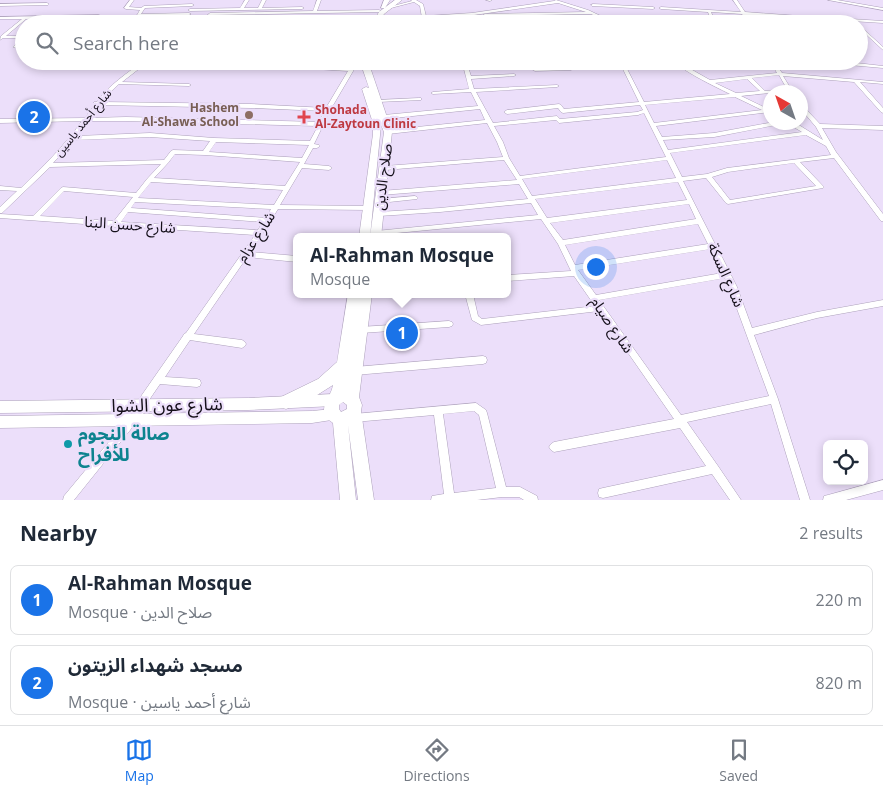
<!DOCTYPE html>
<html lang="en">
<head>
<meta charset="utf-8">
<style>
  :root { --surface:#fff; --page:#f2f2f3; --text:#1f2937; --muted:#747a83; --line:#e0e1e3; --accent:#1a73e8 }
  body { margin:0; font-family:"Open Sans","Noto Sans Arabic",sans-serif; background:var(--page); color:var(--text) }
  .controls { position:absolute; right:15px; bottom:15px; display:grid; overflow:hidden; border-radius:8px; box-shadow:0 2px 8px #0003 }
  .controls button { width:45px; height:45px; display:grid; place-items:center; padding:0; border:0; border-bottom:1px solid var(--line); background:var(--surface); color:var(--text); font:25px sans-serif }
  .compass { position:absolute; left:763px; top:85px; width:45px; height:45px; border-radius:50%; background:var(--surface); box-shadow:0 2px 8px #0003; rotate:320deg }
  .you { position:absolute; left:595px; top:266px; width:18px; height:18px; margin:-12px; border:4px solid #fff; border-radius:50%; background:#1a73e8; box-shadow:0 0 0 8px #1a73e833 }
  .badge { display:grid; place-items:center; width:32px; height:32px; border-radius:50%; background:var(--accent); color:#fff; font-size:16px; font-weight:700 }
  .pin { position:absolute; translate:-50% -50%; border:2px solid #fff; box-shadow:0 1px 5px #0006 }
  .popup { position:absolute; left:293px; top:233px; width:218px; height:65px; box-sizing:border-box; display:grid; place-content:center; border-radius:8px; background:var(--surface); filter:drop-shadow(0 1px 4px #0005); font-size:16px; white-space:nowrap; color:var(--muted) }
  .popup b { font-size:19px; color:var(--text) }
  .popup::after { content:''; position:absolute; left:50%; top:100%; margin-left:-10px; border:10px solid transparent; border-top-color:var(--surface) }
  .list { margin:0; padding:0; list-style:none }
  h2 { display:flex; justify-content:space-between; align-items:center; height:65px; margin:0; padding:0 20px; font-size:21px }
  h2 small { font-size:16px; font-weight:400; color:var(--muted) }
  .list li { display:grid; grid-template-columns:32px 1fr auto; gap:15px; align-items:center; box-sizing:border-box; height:70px; margin:0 10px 10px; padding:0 10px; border:1px solid var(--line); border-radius:8px }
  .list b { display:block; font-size:19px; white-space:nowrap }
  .list p { margin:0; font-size:16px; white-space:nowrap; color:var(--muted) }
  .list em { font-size:16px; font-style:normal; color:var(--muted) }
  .icon { flex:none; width:28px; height:28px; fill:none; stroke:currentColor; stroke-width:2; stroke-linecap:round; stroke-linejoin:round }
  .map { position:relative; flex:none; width:883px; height:500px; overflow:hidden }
  .search { position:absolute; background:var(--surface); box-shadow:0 2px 8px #0003; left:15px; right:15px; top:15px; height:55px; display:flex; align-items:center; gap:12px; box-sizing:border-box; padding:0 18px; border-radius:28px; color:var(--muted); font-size:19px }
  .sheet { height:225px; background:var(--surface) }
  nav { display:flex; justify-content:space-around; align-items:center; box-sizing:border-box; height:70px; border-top:1px solid var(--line); background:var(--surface); font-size:14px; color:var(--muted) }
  nav a { display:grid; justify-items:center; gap:2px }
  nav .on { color:var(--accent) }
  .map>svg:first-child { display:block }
</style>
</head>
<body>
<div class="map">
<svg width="883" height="500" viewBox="0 0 883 500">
  <rect width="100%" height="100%" fill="#ecdffa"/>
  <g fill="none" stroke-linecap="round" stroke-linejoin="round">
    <defs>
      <g id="minor">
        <polygon points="130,0 134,0 129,7 141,8 144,6 192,4 194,5 192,6 145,8 141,14 189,13 191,14 189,15 151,16 144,22 142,21 146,17 137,15 140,10 126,9 124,8"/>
        <polygon points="245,0 249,0 244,8 258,8 262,0 266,0 262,8 302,7 304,8 302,9 190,11 188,10 190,9 240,8"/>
        <polygon points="317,0 321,0 317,11 379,10 381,11 379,12 211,15 206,19 187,20 185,19 187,18 205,17 210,13 313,11"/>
        <polygon points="411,0 416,0 423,4 426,16 472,13 554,1 556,0 588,10 618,24 612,24 591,14 485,16 483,15 485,14 586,12 558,3 474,15 479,24 475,24 471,15 426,18 427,24 423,24 420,6 414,2 387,9 385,8 412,1"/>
        <polygon points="486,0 492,0 490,1"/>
        <polygon points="733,0 737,0 745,12 813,17 815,18 813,19 746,15 752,24 748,24 742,14 711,12 716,24 712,24 708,12 661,9 659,8 661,7 741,12"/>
        <polygon points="828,0 837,0 883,8 883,10"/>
        <polygon points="47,3 49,4 48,5 0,6 0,4"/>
        <polygon points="593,4 653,7 655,8 653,9 592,6 591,5"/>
        <polygon points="99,15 101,16 100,17 26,19 6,36 24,36 24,41 17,48 13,47 22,38 3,38 0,40 1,36 22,19 0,19 0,17"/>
        <polygon points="834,18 883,21 883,23 835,20 834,20"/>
        <polygon points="68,21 71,22 69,24 65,24"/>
        <polygon points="457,21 458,21 458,23 434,24"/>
        <polygon points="575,22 576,22 576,24 521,24 523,23"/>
        <polygon points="859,25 883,47 883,50 859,28"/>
        <path d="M 144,61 L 149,61 L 122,82 L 189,84 L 191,85 L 189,86 L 119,84 L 105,97 L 102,102 L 251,104 L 326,108 L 348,71 L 233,64 L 231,63 L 232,61 L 237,61 L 350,69 L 355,61 L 359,61 L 332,107 L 314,144 L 319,145 L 320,146 L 317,148 L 313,148 L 304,164 L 329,166 L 332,168 L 329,170 L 302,168 L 280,205 L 369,206 L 372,208 L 369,210 L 278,209 L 251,252 L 297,256 L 297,262 L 247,257 L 194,334 L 242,340 L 245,342 L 246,344 L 245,346 L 242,348 L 190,340 L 165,377 L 197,379 L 200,380 L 201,383 L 200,386 L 197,387 L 160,384 L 147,403 L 148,406 L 147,409 L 74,500 L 63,500 L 64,496 L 137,408 L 136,405 L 137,402 L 183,336 L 184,334 L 186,333 L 255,235 L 118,226 L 115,227 L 112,226 L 0,218 L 0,214 L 33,216 L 61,188 L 63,187 L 136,193 L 147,179 L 161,164 L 50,167 L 2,213 L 0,213 L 0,207 L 17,191 L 0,190 L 0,186 L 21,188 C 43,167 64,146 82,121 L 0,123 L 0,119 L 85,118 L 95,104 L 94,103 L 94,102 L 97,102 C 109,85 127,73 144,61 ZM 99,105 L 251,108 L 324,111 L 319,122 L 126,117 L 90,118 ZM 88,121 L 126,121 L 318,126 L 310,141 L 214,138 L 150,133 L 77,136 ZM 150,137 L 210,141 L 203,151 L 173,150 L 171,151 L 164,160 L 53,163 L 75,140 ZM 216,142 L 309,145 L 302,158 L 209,152 ZM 175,154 L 205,155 L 300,162 L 285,186 L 154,178 L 168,163 ZM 151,182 L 283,190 L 274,205 L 138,198 ZM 64,191 L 133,197 L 114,221 L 40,216 ZM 135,202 L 271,209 L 266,218 L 131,208 ZM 128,212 L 263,222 L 258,230 L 121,222 Z"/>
        <polygon points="393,61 414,61 412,62 365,66 363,65 365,64"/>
        <path d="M 462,61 L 466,61 L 471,76 L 514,74 L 516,75 L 514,76 L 471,79 L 474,89 L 557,85 L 559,86 L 557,87 L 476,92 L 493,123 L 557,116 L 560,119 L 637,112 L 643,110 L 640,105 L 563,113 L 561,112 L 558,108 L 507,114 L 504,112 L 507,110 L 559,104 L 561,105 L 564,109 L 639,102 L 619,61 L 623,61 L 644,102 L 730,94 C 710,84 690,75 673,61 L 678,61 L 683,64 L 718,61 L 738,61 L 687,67 L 710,80 L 777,73 L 770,61 L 774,61 L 782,73 L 883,82 L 883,84 L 860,82 L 883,108 L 883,113 L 881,112 L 854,82 L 783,76 L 793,92 C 775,92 760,94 741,96 L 770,110 L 770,112 L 656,126 L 662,137 L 714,133 L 774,122 L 794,122 L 823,140 L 816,127 L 800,108 L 800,103 L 820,124 L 883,126 L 883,130 L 822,128 L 836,152 L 883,214 L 883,221 L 881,221 L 834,158 L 800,162 L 823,186 L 824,187 L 823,188 L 728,204 L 726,203 L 706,178 L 683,181 L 715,244 L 717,246 L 717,247 L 737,287 L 752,328 L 817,312 L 883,300 L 883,306 L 817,318 L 754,335 L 778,399 L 810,500 L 800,500 L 771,404 L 687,422 L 718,466 L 741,500 L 730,500 L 712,474 L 603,498 L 599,497 L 598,493 L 599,489 L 603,488 L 706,466 L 680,428 L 554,452 L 551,450 L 549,447 L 551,444 L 554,442 L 674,419 L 599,311 L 481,325 L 472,320 L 465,294 L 473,294 L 478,316 L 482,319 L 595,306 L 574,276 L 507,281 L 507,275 L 571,271 L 558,244 L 541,219 L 376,235 L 374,235 L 373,233 L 374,231 L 376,231 L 538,215 L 531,203 L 440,212 L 379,216 L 376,214 L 379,212 L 440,208 L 528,199 L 519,184 L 381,195 L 378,193 L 381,191 L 517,180 L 504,160 L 385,170 L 382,168 L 385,166 L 503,157 L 497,142 L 487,123 L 388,134 L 385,132 L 388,130 L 485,120 L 480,109 L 384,119 L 381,117 L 384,115 L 478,106 L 471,92 L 433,94 L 431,93 L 433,92 L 469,89 ZM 779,75 L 787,89 L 765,91 L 752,78 ZM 747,79 L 760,91 L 736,93 L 715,83 ZM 735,97 L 762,110 L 654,123 L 645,105 ZM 644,113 L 666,157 L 520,176 L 509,158 L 503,142 L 494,126 L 556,120 L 559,123 L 638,115 ZM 787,123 L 802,132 L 668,150 L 663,140 L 714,137 ZM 806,135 L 826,146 L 831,155 L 727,168 L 707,174 L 682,177 L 670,153 ZM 667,160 L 676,178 L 532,196 L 522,179 ZM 794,163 L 816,186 L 730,200 L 712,177 L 728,172 ZM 678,182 L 687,200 L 547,218 L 535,199 ZM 689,204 L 696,219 L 563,240 L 550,223 ZM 698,224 L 708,244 L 575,265 L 565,245 ZM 711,249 L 722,273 L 596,295 L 578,270 ZM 725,278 L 729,287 L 769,396 L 681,415 L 599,300 Z"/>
        <polygon points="529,61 533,61 537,69 570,68 572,66 573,61 577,61 576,67 571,70 535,71 533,70"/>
        <polygon points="838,61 883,66 883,68 849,65"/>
        <polygon points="419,98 421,98 421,100 378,102 376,101 378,100"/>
        <polygon points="415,196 417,197 418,198 417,199 380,203 377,201 380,199"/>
        <polygon points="449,321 452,322 453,324 452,326 449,327 361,333 358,332 357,330 358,328 361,327"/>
        <polygon points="483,356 486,357 487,360 486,363 483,364 355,375 352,374 351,371 352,368 355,367"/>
        <path d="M 476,403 L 486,410 L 487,413 L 506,487 L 520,487 L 537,496 L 538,500 L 524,500 L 519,497 L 502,497 L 477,500 L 431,500 L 432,496 L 444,494 L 434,415 L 354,422 L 351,421 L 349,418 L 351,415 L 354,414 ZM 474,411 L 479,415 L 496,488 L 454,493 L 443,414 Z"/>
        <polygon points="883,480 883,490 846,500 823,500 824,496 828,495"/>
      </g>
      <g id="secondary">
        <polygon points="384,0 390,0 385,8 381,8"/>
        <polygon points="334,394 339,396 340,400 339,404 334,406 248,410 0,413 0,401 248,398"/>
        <polygon points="333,409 338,411 340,415 338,419 312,423 0,428 0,416 312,411"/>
      </g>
      <g id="trunk">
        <polygon points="395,0 402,0 384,14 378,24 372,24 379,12"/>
        <polygon points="360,61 368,61 392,132 381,237 370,237 384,132 381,125 370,237 359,237 373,134 373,123 362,89 366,87 369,88"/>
        <path d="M 348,294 L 372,294 L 359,397 L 362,405 L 361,411 L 374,500 L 358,500 L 348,425 L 356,500 L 340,500 L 333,423 C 314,410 331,399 333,385 L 314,397 L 286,409 L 281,407 L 279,402 L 281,397 L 318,379 L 337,362 ZM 343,402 L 347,405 L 347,409 L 341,412 L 339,409 L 339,405 Z"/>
      </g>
    </defs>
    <use href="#minor" stroke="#ada1bb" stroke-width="1"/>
    <use href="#secondary" stroke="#ada1bb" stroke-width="1"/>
    <use href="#trunk" stroke="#ada1bb" stroke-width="1"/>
    <use href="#minor" fill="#fff" fill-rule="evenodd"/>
    <use href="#secondary" fill="#fff" fill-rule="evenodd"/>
    <use href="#trunk" fill="#fff" fill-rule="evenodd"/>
  </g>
  <circle fill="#8d6e63" stroke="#ecdffa" stroke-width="2" cx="249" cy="115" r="5"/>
  <path fill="#e0444e" stroke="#ecdffa" stroke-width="2" d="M301.5 109.5h5v5h5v5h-5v5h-5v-5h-5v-5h5z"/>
  <circle fill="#0f9aa8" stroke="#ecdffa" stroke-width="2" cx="68" cy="444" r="5"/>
  <g text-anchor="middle" stroke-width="4.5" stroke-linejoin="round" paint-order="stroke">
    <g font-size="12" font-weight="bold" fill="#785e54" stroke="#ecdffa" text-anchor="end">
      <text x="239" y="112">Hashem<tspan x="239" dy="14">Al-Shawa School</tspan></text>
    </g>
    <g font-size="12" font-weight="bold" fill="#be3a42" stroke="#ecdffa" text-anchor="start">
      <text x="315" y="114">Shohada<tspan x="315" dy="14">Al-Zaytoun Clinic</tspan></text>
    </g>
    <g font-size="12" fill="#140f19" stroke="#ecdffa">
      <text transform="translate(83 123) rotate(-51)" y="4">شارع أحمد ياسين</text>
    </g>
    <g font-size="15" fill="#140f19" stroke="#ecdffa">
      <text transform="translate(383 177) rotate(-83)" y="5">صلاح الدين</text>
      <text transform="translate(130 225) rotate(4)" y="5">شارع حسن البنا</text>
      <text transform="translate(256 237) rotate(-57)" y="5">شارع عزام</text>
      <text transform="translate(726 275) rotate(66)" y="5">شارع السكة</text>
      <text transform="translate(612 325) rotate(56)" y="5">شارع صيام</text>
    </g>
    <g font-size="18" fill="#140f19" stroke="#ecdffa">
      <text transform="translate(167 405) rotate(-1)" y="6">شارع عون الشوا</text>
    </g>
    <g font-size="18" font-weight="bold" fill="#0d838f" stroke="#ecdffa" text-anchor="start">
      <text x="78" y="440">صالة النجوم<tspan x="78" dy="21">للأفراح</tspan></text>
    </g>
  </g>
</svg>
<div class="controls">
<button><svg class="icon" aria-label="locate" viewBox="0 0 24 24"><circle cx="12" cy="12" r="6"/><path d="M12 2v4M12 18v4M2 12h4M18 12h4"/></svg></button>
</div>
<svg class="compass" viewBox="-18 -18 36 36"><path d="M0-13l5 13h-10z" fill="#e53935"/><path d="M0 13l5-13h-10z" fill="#747a83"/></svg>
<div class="you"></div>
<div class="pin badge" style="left:402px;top:333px">1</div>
<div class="popup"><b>Al-Rahman Mosque</b>Mosque</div>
<div class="pin badge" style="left:34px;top:117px">2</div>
<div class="search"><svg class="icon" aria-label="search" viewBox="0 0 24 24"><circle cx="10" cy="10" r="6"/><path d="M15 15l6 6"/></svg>Search here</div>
</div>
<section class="sheet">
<h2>Nearby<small>2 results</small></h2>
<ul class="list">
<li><span class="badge">1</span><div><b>Al-Rahman Mosque</b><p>Mosque · صلاح الدين</p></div><em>220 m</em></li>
<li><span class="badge">2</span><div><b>مسجد شهداء الزيتون</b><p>Mosque · شارع أحمد ياسين</p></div><em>820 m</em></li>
</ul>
</section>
<nav>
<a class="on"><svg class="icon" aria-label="map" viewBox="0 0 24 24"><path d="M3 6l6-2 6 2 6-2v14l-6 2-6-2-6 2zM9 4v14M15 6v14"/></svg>Map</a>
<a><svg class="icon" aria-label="directions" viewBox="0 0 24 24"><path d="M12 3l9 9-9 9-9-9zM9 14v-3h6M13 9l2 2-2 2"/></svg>Directions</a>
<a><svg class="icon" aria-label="saved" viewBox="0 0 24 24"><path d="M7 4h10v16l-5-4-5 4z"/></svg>Saved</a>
</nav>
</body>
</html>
